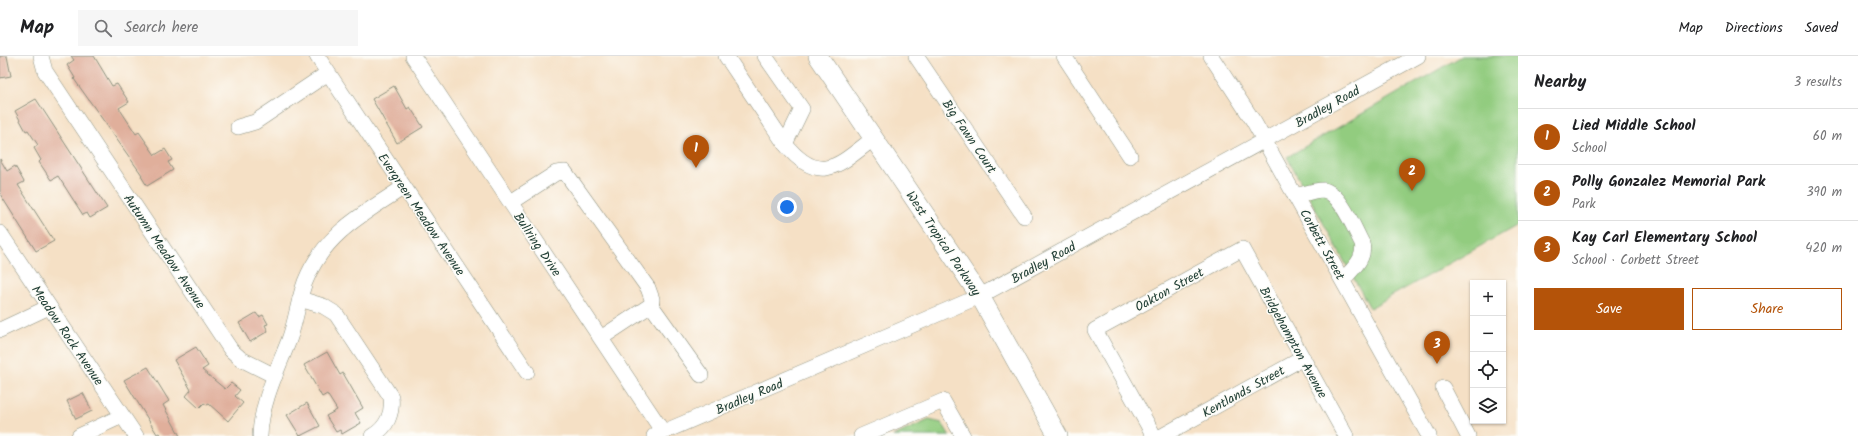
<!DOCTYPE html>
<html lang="en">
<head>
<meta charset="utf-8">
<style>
  :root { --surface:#fff; --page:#f6f6f6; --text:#202124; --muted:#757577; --line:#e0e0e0; --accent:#b45309 }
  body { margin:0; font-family:Kalam,sans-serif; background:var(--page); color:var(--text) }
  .controls { position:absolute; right:12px; bottom:12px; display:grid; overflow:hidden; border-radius:0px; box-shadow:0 1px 3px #0004 }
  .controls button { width:36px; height:36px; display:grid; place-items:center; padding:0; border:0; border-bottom:1px solid var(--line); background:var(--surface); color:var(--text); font:20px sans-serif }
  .you { position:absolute; left:787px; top:151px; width:14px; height:14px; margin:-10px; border:3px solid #fff; border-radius:50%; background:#1a73e8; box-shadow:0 0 0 6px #1a73e833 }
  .badge { display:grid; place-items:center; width:26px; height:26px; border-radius:50%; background:var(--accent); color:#fff; font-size:13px; font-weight:700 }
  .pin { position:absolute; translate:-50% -33px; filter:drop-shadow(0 1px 2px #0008) }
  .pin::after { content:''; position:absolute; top:21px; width:14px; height:12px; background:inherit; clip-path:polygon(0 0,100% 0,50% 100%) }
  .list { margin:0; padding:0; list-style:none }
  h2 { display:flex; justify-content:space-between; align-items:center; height:52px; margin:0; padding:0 16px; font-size:17px }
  h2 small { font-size:13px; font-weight:400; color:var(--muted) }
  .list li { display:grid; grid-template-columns:26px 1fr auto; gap:12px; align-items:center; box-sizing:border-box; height:56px; padding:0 16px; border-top:1px solid var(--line) }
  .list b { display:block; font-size:15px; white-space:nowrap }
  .list p { margin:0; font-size:13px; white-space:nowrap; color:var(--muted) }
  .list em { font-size:13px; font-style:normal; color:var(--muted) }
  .actions { display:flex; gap:8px; padding:12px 16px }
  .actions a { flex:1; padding:9px 0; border:1px solid var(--accent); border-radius:0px; text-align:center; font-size:14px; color:var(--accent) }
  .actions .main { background:var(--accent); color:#fff }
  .icon { flex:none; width:22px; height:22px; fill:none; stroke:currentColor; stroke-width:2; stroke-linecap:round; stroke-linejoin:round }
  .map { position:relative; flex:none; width:1518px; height:380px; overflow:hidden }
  header { display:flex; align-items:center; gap:24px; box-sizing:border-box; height:56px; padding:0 20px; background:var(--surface); border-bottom:1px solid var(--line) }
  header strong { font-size:19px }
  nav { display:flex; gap:22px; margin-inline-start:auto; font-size:14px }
  .search { width:280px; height:36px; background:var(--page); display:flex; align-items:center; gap:10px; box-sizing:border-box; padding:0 14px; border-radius:0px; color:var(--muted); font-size:15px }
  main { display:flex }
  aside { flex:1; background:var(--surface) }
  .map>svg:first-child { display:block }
</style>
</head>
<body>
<header>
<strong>Map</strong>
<div class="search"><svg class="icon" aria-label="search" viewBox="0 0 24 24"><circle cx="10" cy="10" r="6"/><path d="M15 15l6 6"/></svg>Search here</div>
<nav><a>Map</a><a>Directions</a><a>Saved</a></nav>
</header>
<main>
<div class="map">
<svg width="1518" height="380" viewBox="0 0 1518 380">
  <rect width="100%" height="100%" fill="#fdfcf7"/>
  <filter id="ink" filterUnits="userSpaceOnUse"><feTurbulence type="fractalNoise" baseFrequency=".025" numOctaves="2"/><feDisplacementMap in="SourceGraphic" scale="8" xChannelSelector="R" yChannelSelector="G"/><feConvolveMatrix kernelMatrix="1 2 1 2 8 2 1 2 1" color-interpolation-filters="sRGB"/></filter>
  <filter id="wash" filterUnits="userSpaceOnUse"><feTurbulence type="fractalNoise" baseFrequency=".012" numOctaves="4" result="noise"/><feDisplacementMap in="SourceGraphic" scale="16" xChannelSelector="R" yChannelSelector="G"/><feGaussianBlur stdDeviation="0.9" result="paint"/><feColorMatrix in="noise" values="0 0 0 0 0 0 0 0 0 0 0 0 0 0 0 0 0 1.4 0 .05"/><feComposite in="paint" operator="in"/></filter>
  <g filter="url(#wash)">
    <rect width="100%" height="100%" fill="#f5e0c5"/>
    <g fill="#92cc7f" stroke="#58845a">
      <polygon points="1462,0 1518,0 1518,169 1370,252 1287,101"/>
      <polygon points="929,364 942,367 950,380 893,380"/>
    </g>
    <g id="blocks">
      <g fill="#e0af9b">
        <polygon points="0,0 7,0 11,20 0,22"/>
        <polygon points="71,0 94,0 112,30 117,28 129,46 119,52 136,78 139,76 155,99 165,93 172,104 168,106 173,114 147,130 141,120 142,119 74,23 75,22 67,9 74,4"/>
        <polygon points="394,30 407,53 410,51 423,71 397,87 372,43"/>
        <polygon points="36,43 107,152 90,162 87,157 83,159 58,120 51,124 39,106 41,104 34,92 38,89 28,74 26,75 15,55"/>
        <polygon points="0,103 7,115 15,110 24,126 18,129 54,185 36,195 0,138"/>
        <polygon points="256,257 259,261 263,259 268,268 265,269 268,275 250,286 239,267"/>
        <polygon points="196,291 208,310 202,314 225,333 231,327 240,334 235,340 243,347 228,365 209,348 207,349 204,347 199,352 186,340 191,334 174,304"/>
        <polygon points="327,296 340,319 343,317 363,352 355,357 361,367 342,378 340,374 336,376 326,360 337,354 327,338 322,341 304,309"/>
        <polygon points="148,311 169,345 163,349 180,380 161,380 159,377 157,378 124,324"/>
        <polygon points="83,337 92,355 76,363 67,345"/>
        <polygon points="307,347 320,370 300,380 287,359"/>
      </g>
    </g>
  </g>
  <g filter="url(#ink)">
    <use href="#blocks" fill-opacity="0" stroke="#8a8e7c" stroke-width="1"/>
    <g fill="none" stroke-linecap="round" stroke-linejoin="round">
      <defs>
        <g id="minor">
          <polyline points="41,0 45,15 231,294 241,303 275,320"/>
          <polyline points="317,0 527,316"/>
          <polyline points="413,0 663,376"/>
          <path d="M 726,0 L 785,88 C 820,131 839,109 874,82"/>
          <polyline points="765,0 802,53 785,88"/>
          <polyline points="916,0 1024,160"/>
          <polyline points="1064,0 1130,100"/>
          <polyline points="1211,0 1254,66 1429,380"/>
          <polyline points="238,71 255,66 328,17"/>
          <path d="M 1295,140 C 1304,138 1314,134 1323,134 C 1340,136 1354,172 1362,187 C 1366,203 1352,213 1343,224"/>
          <polyline points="511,146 556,117 565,116 648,232 652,243 651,249 601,282"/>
          <polyline points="0,177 136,380"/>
          <path d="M 300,243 L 323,250 L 336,258 L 391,341 C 393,357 387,372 372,380"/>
          <polyline points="651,249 701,319"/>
          <polyline points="0,274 49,251"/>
          <polyline points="1443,332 1468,380"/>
          <polyline points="79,380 122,360"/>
          <path d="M 260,380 C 261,347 277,315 289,284 C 296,265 298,245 305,226 C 324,178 363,158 404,131"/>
          <polyline points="654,380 980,240 1418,0"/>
          <polyline points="861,380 943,345 963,380"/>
          <polyline points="1154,380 1095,274 1242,193 1346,380"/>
          <polyline points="1162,380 1303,302"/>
        </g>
        <polyline id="major" points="818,0 980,240 1058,380"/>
      </defs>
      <use href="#minor" stroke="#8a8e7c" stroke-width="16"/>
      <use href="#major" stroke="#8a8e7c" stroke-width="20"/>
      <use href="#minor" stroke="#fff" stroke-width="15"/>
      <use href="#major" stroke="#fff" stroke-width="19"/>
    </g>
  </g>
  <g text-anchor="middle" stroke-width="3" stroke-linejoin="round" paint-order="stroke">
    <g font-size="13" fill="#1f3d34" stroke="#fdfcf7">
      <text transform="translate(1327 50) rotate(-29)" y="5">Bradley Road</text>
      <text transform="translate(970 80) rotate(56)" y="5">Big Fawn Court</text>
      <text transform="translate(422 158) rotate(56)" y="5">Evergreen Meadow Avenue</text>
      <text transform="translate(944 187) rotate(56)" y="5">West Tropical Parkway</text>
      <text transform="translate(538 188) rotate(56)" y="5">Bullring Drive</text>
      <text transform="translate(1323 188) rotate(61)" y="5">Corbett Street</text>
      <text transform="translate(165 195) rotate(56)" y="5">Autumn Meadow Avenue</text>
      <text transform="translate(1043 206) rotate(-29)" y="5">Bradley Road</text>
      <text transform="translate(1169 233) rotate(-29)" y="5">Oakton Street</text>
      <text transform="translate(68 279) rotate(56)" y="5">Meadow Rock Avenue</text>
      <text transform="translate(1294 286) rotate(61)" y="5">Bridgehampton Avenue</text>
      <text transform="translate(1243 335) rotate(-29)" y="5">Kentlands Street</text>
      <text transform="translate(749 340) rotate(-23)" y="5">Bradley Road</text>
    </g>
  </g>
</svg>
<div class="controls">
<button>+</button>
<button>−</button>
<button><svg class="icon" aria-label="locate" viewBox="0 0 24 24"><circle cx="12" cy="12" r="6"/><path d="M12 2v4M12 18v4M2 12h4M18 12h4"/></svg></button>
<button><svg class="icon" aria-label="layers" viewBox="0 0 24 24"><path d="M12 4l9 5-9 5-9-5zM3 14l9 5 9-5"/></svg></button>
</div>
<div class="you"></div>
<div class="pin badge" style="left:696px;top:112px">1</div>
<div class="pin badge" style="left:1412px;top:135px">2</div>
<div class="pin badge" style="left:1437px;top:308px">3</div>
</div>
<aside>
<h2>Nearby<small>3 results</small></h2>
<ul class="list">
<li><span class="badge">1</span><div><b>Lied Middle School</b><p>School</p></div><em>60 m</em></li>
<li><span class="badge">2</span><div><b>Polly Gonzalez Memorial Park</b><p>Park</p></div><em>390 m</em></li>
<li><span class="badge">3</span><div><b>Kay Carl Elementary School</b><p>School · Corbett Street</p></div><em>420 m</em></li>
</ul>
<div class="actions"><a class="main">Save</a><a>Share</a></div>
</aside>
</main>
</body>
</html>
